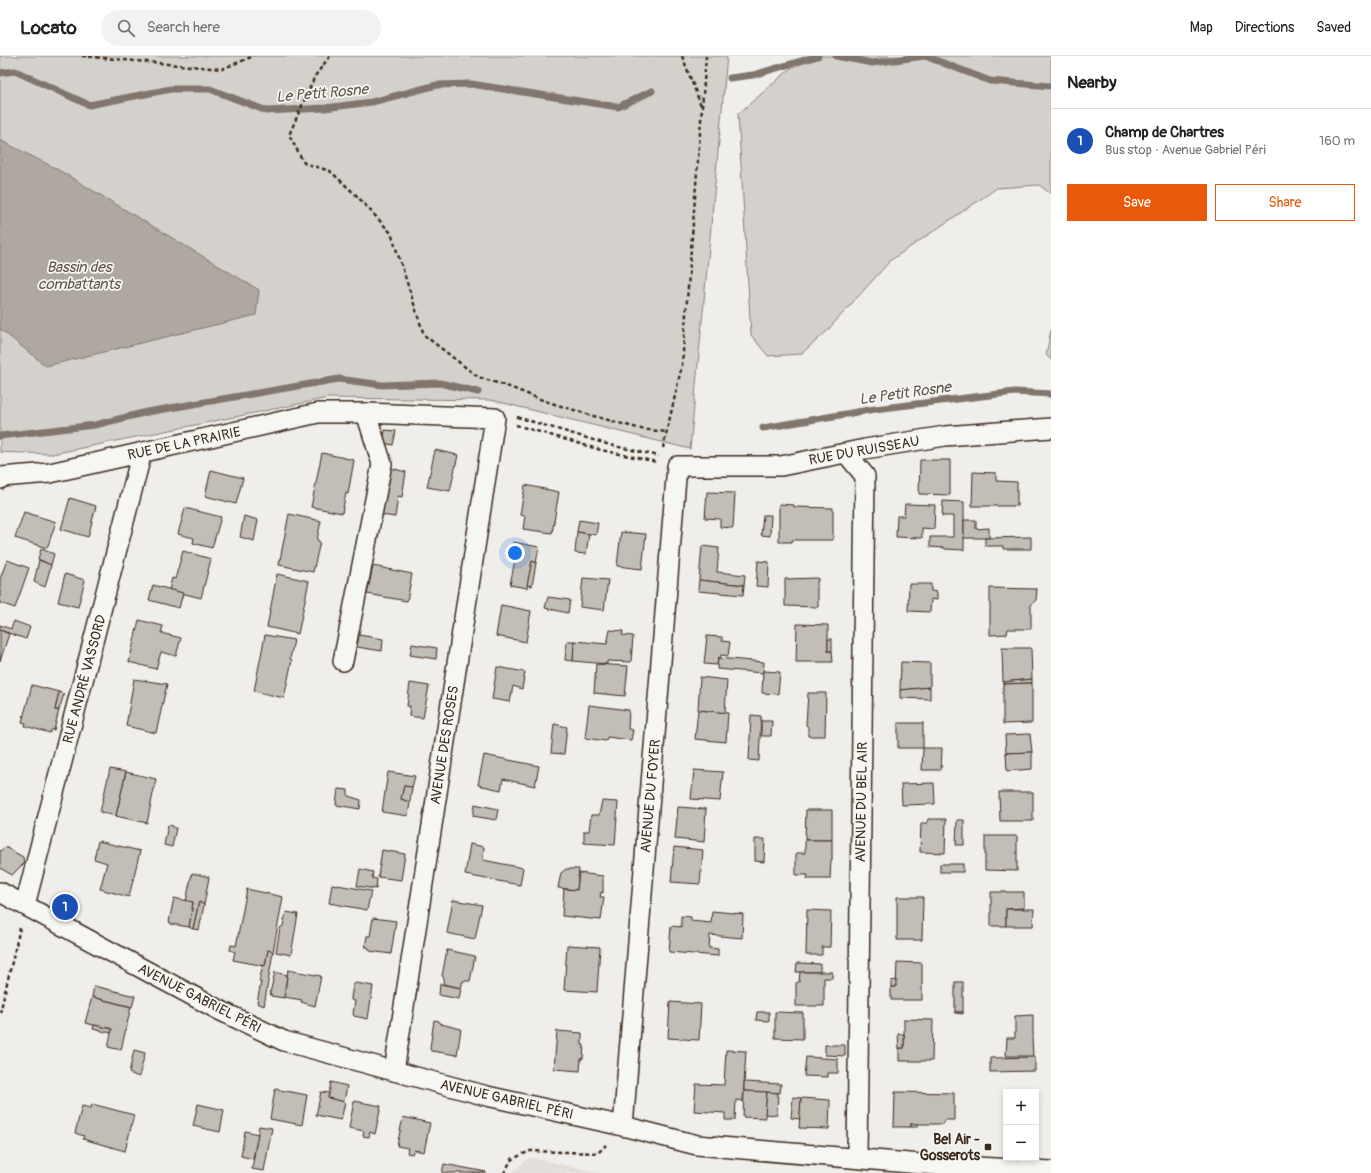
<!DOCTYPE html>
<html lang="en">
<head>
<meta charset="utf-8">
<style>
  :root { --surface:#fff; --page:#f2f2f2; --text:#202124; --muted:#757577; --line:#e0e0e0; --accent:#ea580c }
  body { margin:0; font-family:Pangolin,sans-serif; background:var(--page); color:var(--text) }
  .controls { position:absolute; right:12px; bottom:12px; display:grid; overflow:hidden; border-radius:0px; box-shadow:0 2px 6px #0003 }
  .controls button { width:36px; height:36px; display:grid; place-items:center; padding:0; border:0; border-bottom:1px solid var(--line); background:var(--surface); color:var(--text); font:20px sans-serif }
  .you { position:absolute; left:515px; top:497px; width:14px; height:14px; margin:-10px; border:3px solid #fff; border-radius:50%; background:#1a73e8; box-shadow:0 0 0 6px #1a73e833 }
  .badge { display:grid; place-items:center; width:26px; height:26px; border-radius:50%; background:var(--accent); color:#fff; font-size:13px; font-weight:700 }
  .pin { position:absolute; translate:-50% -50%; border:2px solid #fff; box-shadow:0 1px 4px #0006 }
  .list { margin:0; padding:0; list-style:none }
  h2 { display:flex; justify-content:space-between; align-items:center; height:52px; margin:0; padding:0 16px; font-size:17px }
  h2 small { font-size:13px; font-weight:400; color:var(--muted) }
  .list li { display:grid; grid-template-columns:26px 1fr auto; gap:12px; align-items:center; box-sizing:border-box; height:64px; padding:0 16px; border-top:1px solid var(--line) }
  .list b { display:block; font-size:15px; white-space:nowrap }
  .list p { margin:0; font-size:13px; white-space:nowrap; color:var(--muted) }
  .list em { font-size:13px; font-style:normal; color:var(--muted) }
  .actions { display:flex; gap:8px; padding:12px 16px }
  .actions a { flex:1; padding:9px 0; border:1px solid var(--accent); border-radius:0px; text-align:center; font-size:14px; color:var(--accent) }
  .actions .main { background:var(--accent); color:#fff }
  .icon { flex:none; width:22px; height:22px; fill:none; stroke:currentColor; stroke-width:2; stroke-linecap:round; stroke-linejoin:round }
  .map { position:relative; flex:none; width:1051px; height:1117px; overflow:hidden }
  header { display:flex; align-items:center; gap:24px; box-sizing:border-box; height:56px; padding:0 20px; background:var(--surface); border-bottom:1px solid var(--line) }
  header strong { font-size:19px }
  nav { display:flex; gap:22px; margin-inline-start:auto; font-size:14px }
  .search { width:280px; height:36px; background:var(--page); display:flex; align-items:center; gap:10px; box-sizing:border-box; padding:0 14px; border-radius:22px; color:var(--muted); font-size:15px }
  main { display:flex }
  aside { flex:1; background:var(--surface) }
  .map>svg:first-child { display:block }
</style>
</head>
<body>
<header>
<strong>Locato</strong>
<div class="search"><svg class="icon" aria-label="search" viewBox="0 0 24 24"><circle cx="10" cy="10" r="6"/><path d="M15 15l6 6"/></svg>Search here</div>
<nav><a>Map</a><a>Directions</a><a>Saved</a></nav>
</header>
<main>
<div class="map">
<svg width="1051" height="1117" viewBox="0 0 1051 1117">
  <rect width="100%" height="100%" fill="#efeeea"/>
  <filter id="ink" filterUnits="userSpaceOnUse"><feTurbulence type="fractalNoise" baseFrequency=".025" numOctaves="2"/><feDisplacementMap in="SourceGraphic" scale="8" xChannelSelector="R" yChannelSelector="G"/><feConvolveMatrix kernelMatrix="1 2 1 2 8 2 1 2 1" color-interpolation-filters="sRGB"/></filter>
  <g filter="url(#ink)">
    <polygon fill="#e2dfdb" points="530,1101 600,1117 511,1117"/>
    <g fill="#d4d1cc" stroke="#887e75">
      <polygon points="0,0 727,0 690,393 491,344 328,342 52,398 0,396"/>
      <polygon points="805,0 1051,0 1051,138 1039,129 997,132 891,204 826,276 801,298 768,300 751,279 738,58"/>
      <polygon points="1051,274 1051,304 1046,299"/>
    </g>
    <polygon fill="#afa8a1" stroke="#81766d" points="0,84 57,113 259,234 256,259 46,310 0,273"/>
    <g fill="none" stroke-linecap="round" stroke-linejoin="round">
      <g stroke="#81766d" stroke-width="7">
        <polyline points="836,0 872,7 925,0 990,25 1051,30"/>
        <polyline points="0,17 15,15 89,49 171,33 210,33 267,55 325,52 372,46 437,29 471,28 618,51 652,35"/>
        <polyline points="730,22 753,19 818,0"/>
        <polyline points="763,372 875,353 1015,336 1051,338"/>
        <polyline points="0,380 95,369 147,356 339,323 382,329 440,327 478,336"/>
      </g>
    </g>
    <g fill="#c2bdb7" stroke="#3b2a1e">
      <polygon points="385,374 396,375 393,389 383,387"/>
      <polygon points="435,394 458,399 450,435 427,431"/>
      <polygon points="322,397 354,404 348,438 346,437 342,457 311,451"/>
      <polygon points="920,404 950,404 950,439 919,438"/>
      <polygon points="391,412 406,416 402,441 398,440 395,461 381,459"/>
      <polygon points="211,414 243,422 236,448 205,440"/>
      <polygon points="973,416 996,417 996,425 1017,426 1017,450 972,450"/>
      <polygon points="525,429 559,436 552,477 523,473 525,460 520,459"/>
      <polygon points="707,436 735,437 733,472 720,471 720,463 705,462"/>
      <polygon points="70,442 96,450 88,481 61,473"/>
      <polygon points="943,445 964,446 964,494 945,493 945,492 930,491 930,481 953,481 953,460 942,460"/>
      <polygon points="779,448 794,449 794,451 833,452 833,484 792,484 792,486 779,486"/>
      <polygon points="905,448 935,449 934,473 922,472 922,482 896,481 897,460 904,460"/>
      <polygon points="185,452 221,461 212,492 193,487 194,482 178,478"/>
      <polygon points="24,456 56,466 47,492 15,482"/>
      <polygon points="289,458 321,465 317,484 320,486 313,516 279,509"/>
      <polygon points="763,459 771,459 770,480 761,479"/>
      <polygon points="244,460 258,464 254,485 240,481"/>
      <polygon points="579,464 598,467 596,479 577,476"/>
      <polygon points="964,464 976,464 976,473 989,472 989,482 964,482"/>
      <polygon points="577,476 589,478 586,498 575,497"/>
      <polygon points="621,476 646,478 642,513 617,510"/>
      <polygon points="1031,481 1031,493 1003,493 1003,490 985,490 985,482"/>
      <polygon points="513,486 539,491 536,507 532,505 527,532 510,529 515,504 510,503"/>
      <polygon points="702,490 719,492 717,516 745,519 744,529 699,524"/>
      <polygon points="41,493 54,498 51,509 38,503"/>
      <polygon points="183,495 211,503 201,542 169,534 172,522 175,523"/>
      <polygon points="7,504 29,512 15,552 0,547 0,523"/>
      <polygon points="39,504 51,509 45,531 34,526"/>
      <polygon points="532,505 536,507 532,530 527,529"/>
      <polygon points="758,505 769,506 768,531 756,530"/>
      <polygon points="373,510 412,518 407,545 367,538"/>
      <polygon points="65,518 85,524 78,551 58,546"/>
      <polygon points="277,518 309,525 298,578 267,571"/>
      <polygon points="583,522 608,524 604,554 580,551"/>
      <polygon points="818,522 818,525 817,525 817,538 818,540 818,551 785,550 785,523"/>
      <polygon points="699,524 744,529 743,539 698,535"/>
      <polygon points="909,528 931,528 931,535 937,536 937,544 931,543 930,556 908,555"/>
      <polygon points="153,529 183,537 179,552 149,544"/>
      <polygon points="990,532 1037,533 1036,544 1031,549 1031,573 1008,573 1007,578 990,579"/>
      <polygon points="548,541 570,544 568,557 545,552"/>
      <polygon points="501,549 531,555 526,586 496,580"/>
      <polygon points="139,564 163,570 161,577 181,582 176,600 161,596 156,613 129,606"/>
      <polygon points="14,565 30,571 26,583 0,574 0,569 11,573"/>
      <polygon points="797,568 828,569 828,595 832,595 833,606 796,606"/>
      <polygon points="0,574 9,578 0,605"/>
      <polygon points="610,574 623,575 622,579 633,580 631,606 607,605 607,608 573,605 574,585 607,588"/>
      <polygon points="265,579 294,584 290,603 292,604 284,642 254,635"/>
      <polygon points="359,579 383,583 382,595 357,591"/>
      <polygon points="707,580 722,581 722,585 730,586 728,600 721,599 720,602 718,602 717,609 704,608"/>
      <rect x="828" y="583" width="4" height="12"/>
      <polygon points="567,585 574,585 573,605 565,604"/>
      <polygon points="412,588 437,592 436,603 410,599"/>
      <polygon points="1002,592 1031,592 1032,623 1003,626"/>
      <polygon points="718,602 764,606 763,617 717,613"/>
      <polygon points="901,606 930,607 930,631 900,634"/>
      <polygon points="596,608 628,610 625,640 594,637"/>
      <polygon points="497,611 525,616 522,633 513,630 510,646 492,643"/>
      <polygon points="763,615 780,616 778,638 762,637"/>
      <polygon points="700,621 727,624 725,657 698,654"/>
      <polygon points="134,623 167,628 156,677 126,670"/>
      <polygon points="1032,623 1032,627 1003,628 1003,626"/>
      <polygon points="410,627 429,630 423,662 409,660 410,650 407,650"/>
      <polygon points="1032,627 1032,667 1003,668 1003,628"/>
      <polygon points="32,629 59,636 55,654 59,654 54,674 51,674 50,677 25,670 26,667 22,666"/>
      <polygon points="930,631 930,643 900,642 900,634"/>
      <polygon points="59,636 64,638 59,654 55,654"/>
      <polygon points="808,637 826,637 825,680 808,680 808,671 806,669"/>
      <polygon points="589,649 629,654 628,673 633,674 631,684 607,681 606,685 585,682"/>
      <polygon points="698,654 728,657 726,686 695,683"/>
      <polygon points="751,659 761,660 759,705 749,704"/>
      <polygon points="761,665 772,665 771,680 761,680"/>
      <rect x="898" y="667" width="25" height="25"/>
      <polygon points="554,668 567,671 564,698 551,697"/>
      <polygon points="1030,678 1032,696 1006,697 1005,679"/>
      <polygon points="923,692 942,692 941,714 922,714"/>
      <polygon points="1032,696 1032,713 1007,715 1006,697"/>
      <polygon points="484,699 539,710 535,730 503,723 501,734 478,729"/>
      <polygon points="110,713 126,716 116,760 100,756"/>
      <polygon points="694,714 723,716 720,745 691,743"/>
      <polygon points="126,716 156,723 147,767 116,760"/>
      <polygon points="388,716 415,720 412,731 404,730 401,743 410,746 408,760 382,756"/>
      <polygon points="934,727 935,748 902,749 901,728"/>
      <polygon points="404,730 412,731 410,746 401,743"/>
      <polygon points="338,733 348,734 348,740 361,744 360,753 336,749"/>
      <polygon points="999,736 1033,736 1033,765 1000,765"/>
      <polygon points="602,745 618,746 615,789 584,787 584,775 589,775 591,759 599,759"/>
      <polygon points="475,748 498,753 496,764 473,760"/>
      <polygon points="678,751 706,753 704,786 675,783"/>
      <polygon points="806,754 832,754 832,784 805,784"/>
      <polygon points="928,763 946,763 945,797 920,796 921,767 927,767"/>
      <polygon points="957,764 964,764 964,789 956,789"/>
      <polygon points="168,769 173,770 174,772 176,772 172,791 164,789"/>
      <polygon points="985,780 1017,780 1017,815 985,814"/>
      <polygon points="755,783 765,783 764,806 755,805"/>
      <polygon points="805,784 832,784 832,804 831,804 830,823 807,823 808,819 796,819 796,797 805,797"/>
      <polygon points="98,785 140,795 129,841 100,833 107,807 94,803"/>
      <polygon points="470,788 484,791 483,804 523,812 520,829 465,819"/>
      <polygon points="5,791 23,801 24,807 12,819 0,812 0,795"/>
      <polygon points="674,791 703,794 700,828 671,826"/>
      <polygon points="382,794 405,798 401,824 378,821"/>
      <rect x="940" y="808" width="23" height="8"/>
      <polygon points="360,813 373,816 372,822 377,823 376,833 357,830"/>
      <polygon points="566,813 579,813 577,834 558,832 561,817"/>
      <polygon points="192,817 209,821 204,849 199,846 193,873 189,871 193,846 186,845"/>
      <polygon points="579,817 603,820 603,837 601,836 600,841 604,841 601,864 562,860 564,833 577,834"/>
      <polygon points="332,828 371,835 367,854 329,847"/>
      <polygon points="247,833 283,841 273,896 268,894 265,910 233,904 235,896 230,894 231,889 236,890"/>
      <polygon points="991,836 1024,836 1024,852 1006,853 1006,870 991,870"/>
      <polygon points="897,841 923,841 922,884 897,884"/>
      <polygon points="174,842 193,846 189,871 171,868 169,866"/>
      <polygon points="453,844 482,849 475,883 447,877"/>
      <polygon points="199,846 204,849 199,874 193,873"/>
      <polygon points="1006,853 1034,853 1033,870 1006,870"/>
      <polygon points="807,854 831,855 830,891 822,891 822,899 806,899"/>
      <polygon points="712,855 743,858 742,882 710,879 709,892 718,893 718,900 669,896 671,870 681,871 681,860 691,861 691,865 711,867"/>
      <polygon points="286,856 298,858 291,899 276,896 280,872 283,870"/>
      <polygon points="373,862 396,865 391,898 370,895 368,891 365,891 367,880 370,880"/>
      <polygon points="567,889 600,891 597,936 564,934"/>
      <polygon points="268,894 273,896 264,950 257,947 261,926 259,926 263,909 265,910"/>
      <polygon points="447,894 475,900 470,925 463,925 461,932 443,928 444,922 442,920"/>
      <polygon points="897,906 922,907 922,944 891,944 891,931 896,931"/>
      <polygon points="797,907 820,908 820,916 796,916"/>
      <polygon points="288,914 321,920 315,950 301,946 302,944 284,941"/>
      <polygon points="275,916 287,919 284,942 271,940 270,937"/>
      <polygon points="800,916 832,916 832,922 824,922 824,950 796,950 796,927 799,926"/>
      <polygon points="897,924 896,931 891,931 891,925"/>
      <rect x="955" y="926" width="8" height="30"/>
      <polygon points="356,927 373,930 368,963 354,960 353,958 355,945 351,944 351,942 353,929"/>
      <polygon points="440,928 461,932 459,943 439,939"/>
      <polygon points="94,930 135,940 132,951 92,941"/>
      <polygon points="92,941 131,951 121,994 108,991 112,973 85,967"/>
      <polygon points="670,946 701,948 699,984 668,982"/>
      <polygon points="757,956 769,956 769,965 756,964"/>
      <polygon points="775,956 803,957 803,983 775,982"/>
      <polygon points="955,956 963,956 963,958 955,957"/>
      <polygon points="1033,959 1033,982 1032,982 1033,1000 1006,1000 1007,982 1015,982 1015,960"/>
      <polygon points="904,963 933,964 932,1005 899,1005 899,992 904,992"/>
      <polygon points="434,964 439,965 441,968 461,973 457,999 431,995 430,992"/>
      <polygon points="94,969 112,973 111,977 93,973"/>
      <polygon points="557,975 582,977 582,989 584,989 583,1003 581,1002 580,1015 554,1013"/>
      <polygon points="898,978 904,978 904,992 899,992"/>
      <polygon points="825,989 845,989 845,1000 825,999"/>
      <polygon points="134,994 145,997 139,1021 129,1017"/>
      <polygon points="726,994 746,995 743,1045 736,1044 735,1064 725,1064 725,1057 694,1055 696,1028 724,1029"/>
      <polygon points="806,1001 838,1003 838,1017 828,1017 828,1021 804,1020"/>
      <polygon points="1035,1001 1035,1015 990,1016 990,1002"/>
      <polygon points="331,1026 347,1030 344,1046 328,1042"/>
      <polygon points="744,1026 781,1028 780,1037 744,1035"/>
      <polygon points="275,1033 307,1039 302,1069 270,1063"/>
      <polygon points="744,1035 767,1036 765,1062 743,1061"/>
      <polygon points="321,1036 329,1037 328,1042 345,1046 341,1064 316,1059"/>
      <polygon points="767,1036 778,1037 777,1059 765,1058"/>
      <polygon points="895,1036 954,1037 954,1064 944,1064 943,1068 911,1068 911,1071 894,1071"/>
      <polygon points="793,1041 801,1042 800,1063 791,1062"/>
      <polygon points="801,1042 830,1044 829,1073 799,1072"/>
      <polygon points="354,1045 381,1050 375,1078 370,1076 369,1081 363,1080 364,1075 349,1072"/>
      <polygon points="92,1048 134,1059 125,1095 83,1083 84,1080 75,1077 82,1050 91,1052"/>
      <polygon points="198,1048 224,1054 220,1076 193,1070"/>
      <polygon points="403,1061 430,1067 424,1096 414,1094 412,1098 407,1097 408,1092 397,1090"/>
      <rect x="911" y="1068" width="7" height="3"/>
      <polygon points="259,1070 272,1072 264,1115 252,1113"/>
      <polygon points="245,1075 258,1078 253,1103 241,1100"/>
      <polygon points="444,1108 486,1116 485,1117 442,1117"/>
    </g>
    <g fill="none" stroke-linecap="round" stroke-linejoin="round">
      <defs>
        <g id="street">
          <polyline points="846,397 865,420 857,1102"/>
          <polyline points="0,423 1,421 50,417 318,357 366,357 495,362 394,1015"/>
          <polyline points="343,605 382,408 366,357"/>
          <polyline points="0,836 219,954 284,985 394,1015 487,1040 623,1070 697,1089 921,1108 1051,1115"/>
          <polyline points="25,849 142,396"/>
          <polyline points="623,1070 677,410 781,410 865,393 945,380 1051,372"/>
        </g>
      </defs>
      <use href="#street" stroke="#3b2a1e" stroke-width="22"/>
      <g stroke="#3b2a1e" stroke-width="2.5" stroke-dasharray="4 3" stroke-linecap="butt">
        <polyline points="82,0 222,13 254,0"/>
        <polyline points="330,0 315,20 289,79 304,107 330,115 356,139 391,177 424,279 478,321 507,330 545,345 590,359 641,373 667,376"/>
        <polyline points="682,0 702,52"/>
        <polyline points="517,361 610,389 659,400"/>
        <polyline points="516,369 601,394 657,406"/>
        <polyline points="663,392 682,309 706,0"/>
        <polyline points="0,957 20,872"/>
        <polyline points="504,1117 512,1103 530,1095 598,1097 606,1089"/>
      </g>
      <use href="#street" stroke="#f6f6f2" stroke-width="19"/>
    </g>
  </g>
  <rect fill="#3b2a1e" stroke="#f6f6f2" stroke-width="1.5" x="984" y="1087" width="8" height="8" rx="2"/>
  <g text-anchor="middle" stroke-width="3.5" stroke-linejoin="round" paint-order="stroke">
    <g font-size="14" fill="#3b2a1e" stroke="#f6f6f2">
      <text transform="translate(184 387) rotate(-12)" y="5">RUE DE LA PRAIRIE</text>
      <text transform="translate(864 394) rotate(-10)" y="5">RUE DU RUISSEAU</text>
      <text transform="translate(84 623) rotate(-75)" y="5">RUE ANDRÉ VASSORD</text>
      <text transform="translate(444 689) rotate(-81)" y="5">AVENUE DES ROSES</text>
      <text transform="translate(650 740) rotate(-85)" y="5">AVENUE DU FOYER</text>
      <text transform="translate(861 746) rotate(-89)" y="5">AVENUE DU BEL AIR</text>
      <text transform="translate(200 942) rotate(27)" y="5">AVENUE GABRIEL PÉRI</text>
      <text transform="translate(507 1043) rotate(13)" y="5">AVENUE GABRIEL PÉRI</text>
    </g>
    <g font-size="14" font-weight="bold" fill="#3b2a1e" stroke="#f6f6f2" text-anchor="end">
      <text x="980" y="1088">Bel Air -<tspan x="980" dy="16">Gosserots</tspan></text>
    </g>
    <g font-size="15" font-style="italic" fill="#64564c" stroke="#f6f6f2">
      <text transform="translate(322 37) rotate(-5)" y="5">Le Petit Rosne</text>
      <text x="79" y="216">Bassin des<tspan x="79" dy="17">combattants</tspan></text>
      <text transform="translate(905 337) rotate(-8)" y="5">Le Petit Rosne</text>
    </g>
  </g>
</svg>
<div class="controls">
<button>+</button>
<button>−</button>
</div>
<div class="you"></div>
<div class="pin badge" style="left:65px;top:851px;background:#1a4fb4">1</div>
</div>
<aside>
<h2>Nearby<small></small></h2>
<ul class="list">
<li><span class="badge" style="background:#1a4fb4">1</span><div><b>Champ de Chartres</b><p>Bus stop · Avenue Gabriel Péri</p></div><em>160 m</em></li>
</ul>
<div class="actions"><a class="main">Save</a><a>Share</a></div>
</aside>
</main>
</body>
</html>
